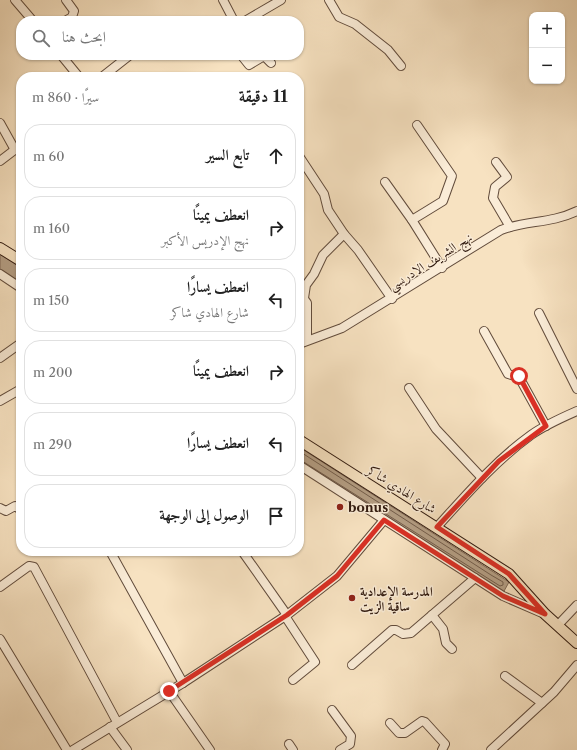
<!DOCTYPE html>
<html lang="ar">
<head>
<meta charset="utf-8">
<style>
  :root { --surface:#fff; --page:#f6f6f6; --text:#222; --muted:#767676; --line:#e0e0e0 }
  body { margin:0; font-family:"Libre Caslon Text",Amiri,serif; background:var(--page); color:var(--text); direction:rtl }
  .controls { position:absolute; right:12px; top:12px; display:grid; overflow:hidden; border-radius:8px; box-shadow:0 1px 3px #0004 }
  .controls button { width:36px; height:36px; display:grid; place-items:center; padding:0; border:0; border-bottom:1px solid var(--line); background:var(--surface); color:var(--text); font:20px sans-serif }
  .stop { position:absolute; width:12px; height:12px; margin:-9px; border:3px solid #d93025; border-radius:50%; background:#fff }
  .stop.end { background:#d93025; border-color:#fff; box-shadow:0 1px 4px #0008 }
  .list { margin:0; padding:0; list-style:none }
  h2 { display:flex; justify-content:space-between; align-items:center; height:52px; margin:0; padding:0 16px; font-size:17px }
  h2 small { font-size:13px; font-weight:400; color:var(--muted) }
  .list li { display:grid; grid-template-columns:26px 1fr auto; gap:12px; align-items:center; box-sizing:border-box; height:64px; margin:0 8px 8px; padding:0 8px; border:1px solid var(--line); border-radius:16px }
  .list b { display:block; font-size:15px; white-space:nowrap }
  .list p { margin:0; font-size:13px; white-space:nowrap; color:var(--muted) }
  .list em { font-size:13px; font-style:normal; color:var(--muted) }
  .icon { flex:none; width:22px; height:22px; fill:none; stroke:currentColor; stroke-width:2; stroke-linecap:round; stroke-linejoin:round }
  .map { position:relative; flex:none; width:577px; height:750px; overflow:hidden; direction:ltr }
  .search { position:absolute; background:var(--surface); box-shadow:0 1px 3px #0004; left:16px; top:16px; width:288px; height:44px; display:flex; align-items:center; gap:10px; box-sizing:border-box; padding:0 14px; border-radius:16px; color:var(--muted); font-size:15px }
  .panel { position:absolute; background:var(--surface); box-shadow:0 1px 3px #0004; left:16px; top:72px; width:288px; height:484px; border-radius:16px; direction:rtl }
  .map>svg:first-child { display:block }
</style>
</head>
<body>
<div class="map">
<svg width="577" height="750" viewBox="0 0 577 750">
  <rect width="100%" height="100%" fill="#f7e2c1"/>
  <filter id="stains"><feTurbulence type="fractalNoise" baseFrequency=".005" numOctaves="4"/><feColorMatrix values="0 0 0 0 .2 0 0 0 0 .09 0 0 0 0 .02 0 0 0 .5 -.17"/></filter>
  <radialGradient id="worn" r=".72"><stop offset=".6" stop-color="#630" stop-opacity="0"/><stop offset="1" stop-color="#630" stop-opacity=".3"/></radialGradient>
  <g fill="#b49e84" stroke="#806955">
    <polygon points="0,254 21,268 21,283 0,269"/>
    <polygon points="299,447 509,582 503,593 299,462"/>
  </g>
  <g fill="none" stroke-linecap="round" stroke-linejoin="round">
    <polyline stroke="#725c4a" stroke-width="1" points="299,451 491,575 503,582 503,585 500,586 299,459"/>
    <defs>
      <g id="minor">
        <polyline points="15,0 33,21"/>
        <polyline points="223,0 234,21"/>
        <polyline points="329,0 339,17 355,24 388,50 401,66"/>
        <polyline points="65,21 72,17 74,11 66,0"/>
        <polyline points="245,21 281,0"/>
        <polyline points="61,55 79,77"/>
        <polyline points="186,55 188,55"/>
        <polyline points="241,55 249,65 264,56 271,63"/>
        <polyline points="102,77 130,55"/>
        <polyline points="0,123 15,150"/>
        <polyline points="299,156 324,194 328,210 344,234 358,250 392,299"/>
        <polyline points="0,161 21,145"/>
        <polyline points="496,162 507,177 495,187 493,198 510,227"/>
        <polyline points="385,182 412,220 442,268"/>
        <polyline points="412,220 443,201 452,176 417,125"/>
        <polyline points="0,274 21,288"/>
        <polyline points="299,292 307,303 307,340"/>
        <polyline points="304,298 306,285 314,274 323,255 344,234"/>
        <polyline points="539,313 577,389"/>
        <polyline points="484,331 508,374 519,377 546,426"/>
        <path d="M 299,344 L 342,328 L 501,230 C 527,220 550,224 577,211"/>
        <polyline points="0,358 21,343"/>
        <polyline points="409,388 436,429 482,478"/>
        <polyline points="0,401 21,389"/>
        <polyline points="299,465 503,596 542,613"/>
        <polyline points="0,508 6,511 15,506 21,510"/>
        <path d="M 437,527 C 466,495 495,461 531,435 C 545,425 561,418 577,411"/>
        <polyline points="110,551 183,683"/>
        <polyline points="242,551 287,615"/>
        <polyline points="0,587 29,566 34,567 117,722"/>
        <polyline points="432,615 443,629 446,643 452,649"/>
        <polyline points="285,616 315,662 293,680"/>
        <polyline points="558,625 577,605"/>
        <polyline points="0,639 67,750"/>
        <polyline points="352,665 392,630 396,630 403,634 411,633 475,578"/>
        <polyline points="505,676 542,703"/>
        <polyline points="169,691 210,750"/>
        <polyline points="332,710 351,736 350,744 340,750"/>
        <polyline points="390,723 399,733 405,733 422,721 425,722 445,744 442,750"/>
        <polyline points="110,727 127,750"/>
        <polyline points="289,744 293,750"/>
        <polyline points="73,750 183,683 287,615 337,576 384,520"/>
        <polyline points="491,750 554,692 577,665"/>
      </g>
      <g id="major">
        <polyline points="0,248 21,261"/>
        <polyline points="299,440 509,574 545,614 577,643"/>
      </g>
    </defs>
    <use href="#minor" stroke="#624c3c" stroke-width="10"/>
    <use href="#major" stroke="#311a0f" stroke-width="12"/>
    <use href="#minor" stroke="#faecd7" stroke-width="8"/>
    <use href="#major" stroke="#f7e2c1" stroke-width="10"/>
  </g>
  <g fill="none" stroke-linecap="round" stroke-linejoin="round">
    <polyline stroke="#d93025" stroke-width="5" points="169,691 287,615 337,576 384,520 503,596 545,614 509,574 437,527 499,461 546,426 519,376"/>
  </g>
  <g fill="#8f2418" stroke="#faecd7" stroke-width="1.5">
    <circle cx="340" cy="507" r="4"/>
    <circle cx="352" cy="598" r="4"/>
  </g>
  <g text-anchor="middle" stroke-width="3" stroke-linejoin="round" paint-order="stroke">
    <g font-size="13" fill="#311a0f" stroke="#faecd7">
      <text transform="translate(430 261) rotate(-32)" y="5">نهج الشريف الادريسي</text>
      <text transform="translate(402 489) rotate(32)" y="5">شارع الهادي شاكر</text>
    </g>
    <g font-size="13" font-weight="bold" fill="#311a0f" stroke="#faecd7" text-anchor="start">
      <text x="348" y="512">bonus</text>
      <text x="360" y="596">المدرسة الإعدادية<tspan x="360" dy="15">ساقية الزيت</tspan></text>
    </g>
  </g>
  <rect width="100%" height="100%" filter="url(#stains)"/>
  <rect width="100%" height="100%" fill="url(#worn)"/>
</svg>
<div class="controls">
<button>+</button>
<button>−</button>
</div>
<div class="stop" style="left:519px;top:376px"></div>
<div class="stop end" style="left:169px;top:691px"></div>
<div class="search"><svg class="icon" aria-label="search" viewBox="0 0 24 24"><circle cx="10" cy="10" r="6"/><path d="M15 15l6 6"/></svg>ابحث هنا</div>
<section class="panel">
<h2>11 دقيقة<small>سيرًا · 860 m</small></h2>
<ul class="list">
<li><svg class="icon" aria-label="ahead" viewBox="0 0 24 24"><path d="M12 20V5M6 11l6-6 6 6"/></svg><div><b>تابع السير</b></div><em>60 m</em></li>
<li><svg class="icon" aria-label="right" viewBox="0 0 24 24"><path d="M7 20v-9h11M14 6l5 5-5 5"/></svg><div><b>انعطف يمينًا</b><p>نهج الإدريس الأكبر</p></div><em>160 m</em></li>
<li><svg class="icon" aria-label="left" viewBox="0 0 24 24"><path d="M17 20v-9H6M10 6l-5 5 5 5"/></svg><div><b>انعطف يسارًا</b><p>شارع الهادي شاكر</p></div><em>150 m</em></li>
<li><svg class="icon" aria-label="right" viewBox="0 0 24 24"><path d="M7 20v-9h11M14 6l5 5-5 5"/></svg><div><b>انعطف يمينًا</b></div><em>200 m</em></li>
<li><svg class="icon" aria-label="left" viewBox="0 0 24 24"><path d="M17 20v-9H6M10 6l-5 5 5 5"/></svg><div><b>انعطف يسارًا</b></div><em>290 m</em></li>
<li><svg class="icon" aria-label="arrive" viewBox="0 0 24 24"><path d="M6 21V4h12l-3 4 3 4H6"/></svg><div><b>الوصول إلى الوجهة</b></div></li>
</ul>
</section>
</div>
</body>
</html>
